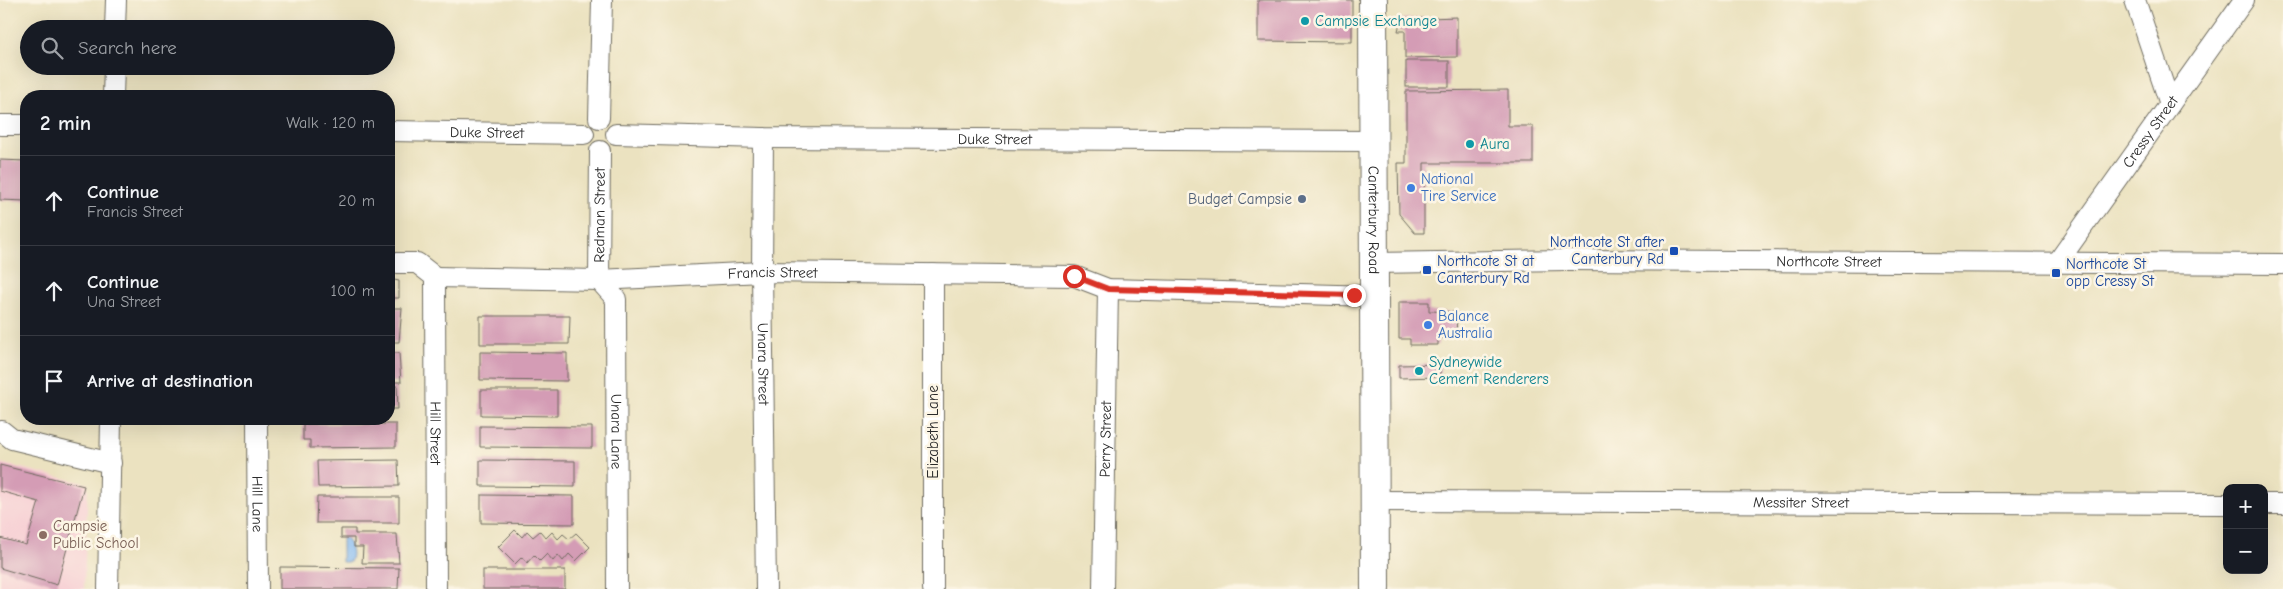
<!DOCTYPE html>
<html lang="en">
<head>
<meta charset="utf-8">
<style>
  :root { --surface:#171b24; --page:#242831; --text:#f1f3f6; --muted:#9ea1a6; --line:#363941 }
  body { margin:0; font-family:"Comic Neue",sans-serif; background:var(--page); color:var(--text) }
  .controls { position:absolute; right:15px; bottom:15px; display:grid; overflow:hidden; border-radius:10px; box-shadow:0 5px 20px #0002 }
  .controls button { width:45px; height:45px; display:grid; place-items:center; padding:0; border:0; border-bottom:1px solid var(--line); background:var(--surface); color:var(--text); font:25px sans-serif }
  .stop { position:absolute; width:15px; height:15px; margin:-11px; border:4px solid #d93025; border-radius:50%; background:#fff }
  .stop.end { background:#d93025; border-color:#fff; box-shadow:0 1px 5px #0008 }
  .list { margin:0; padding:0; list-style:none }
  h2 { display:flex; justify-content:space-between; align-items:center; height:65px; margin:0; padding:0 20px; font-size:21px }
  h2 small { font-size:16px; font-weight:400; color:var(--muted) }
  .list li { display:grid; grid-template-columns:32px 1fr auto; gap:15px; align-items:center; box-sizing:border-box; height:90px; padding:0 20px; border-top:1px solid var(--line) }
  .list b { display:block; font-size:19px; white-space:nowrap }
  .list p { margin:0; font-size:16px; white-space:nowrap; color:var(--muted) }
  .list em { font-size:16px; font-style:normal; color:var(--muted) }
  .icon { flex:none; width:28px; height:28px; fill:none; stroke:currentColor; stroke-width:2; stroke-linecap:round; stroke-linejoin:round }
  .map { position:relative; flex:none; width:2283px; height:589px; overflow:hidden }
  .search { position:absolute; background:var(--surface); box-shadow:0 5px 20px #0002; left:20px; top:20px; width:375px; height:55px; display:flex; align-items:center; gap:12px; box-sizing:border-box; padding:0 18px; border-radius:28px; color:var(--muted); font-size:19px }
  .panel { position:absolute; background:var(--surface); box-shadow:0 5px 20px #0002; left:20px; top:90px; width:375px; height:335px; border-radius:20px }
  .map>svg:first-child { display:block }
</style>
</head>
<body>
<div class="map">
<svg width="2283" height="589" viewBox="0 0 2283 589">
  <rect width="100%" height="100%" fill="#fcf5e5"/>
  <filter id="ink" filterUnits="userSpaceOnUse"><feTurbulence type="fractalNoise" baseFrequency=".02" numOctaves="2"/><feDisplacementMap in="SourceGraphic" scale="10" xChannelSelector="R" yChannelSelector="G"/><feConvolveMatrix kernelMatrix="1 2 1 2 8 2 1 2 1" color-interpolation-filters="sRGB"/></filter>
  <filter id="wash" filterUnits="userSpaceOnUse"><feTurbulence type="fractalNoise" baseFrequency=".0096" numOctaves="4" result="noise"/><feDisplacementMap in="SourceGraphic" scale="20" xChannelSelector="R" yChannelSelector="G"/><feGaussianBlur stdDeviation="1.12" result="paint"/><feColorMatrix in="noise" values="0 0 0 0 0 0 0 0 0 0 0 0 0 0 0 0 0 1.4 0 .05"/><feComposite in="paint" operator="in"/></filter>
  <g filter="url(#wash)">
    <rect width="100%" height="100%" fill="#ebe2c0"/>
    <polygon fill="#f7cfd4" points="0,463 88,484 84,589 0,589"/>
    <path fill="#83baf3" stroke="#57728f" d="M 342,538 L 346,538 C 351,546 354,553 350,562 L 342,562 Z"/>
    <g id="blocks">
      <g fill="#d49cb5">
        <polygon points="1258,0 1352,0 1352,42 1258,41"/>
        <polygon points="1457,17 1457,57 1405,58 1405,31 1398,31 1401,19"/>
        <rect x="1406" y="61" width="43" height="26"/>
        <polygon points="1508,90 1508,126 1533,126 1533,163 1424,163 1424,233 1415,233 1399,214 1398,163 1406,163 1406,91"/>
        <polygon points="0,160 26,161 26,201 0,200"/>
        <polygon points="389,279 399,281 399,298 389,298"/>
        <polygon points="1399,302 1429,302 1429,311 1457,312 1456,338 1438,338 1438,345 1410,345 1410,339 1399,339"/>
        <polygon points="390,308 402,308 399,342 389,342"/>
        <polygon points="480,316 570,316 569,344 480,344"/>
        <polygon points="480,352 567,353 567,381 480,380"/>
        <polygon points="389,353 399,353 401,382 389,382"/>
        <polygon points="1440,364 1440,377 1399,378 1399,365"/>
        <polygon points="389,386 397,386 398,409 389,409"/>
        <polygon points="481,390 557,390 557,416 481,415"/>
        <polygon points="303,424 396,424 396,447 310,448 310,440 303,440"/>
        <polygon points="480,426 592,427 592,448 480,447"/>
        <polygon points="398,460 399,486 318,487 317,461"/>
        <polygon points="480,460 575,461 575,487 480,486"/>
        <polygon points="0,465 84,486 57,585 0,568 0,538 26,545 39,502 0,491"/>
        <polygon points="481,495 574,496 574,524 481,523"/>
        <polygon points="317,497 399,497 399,523 316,523"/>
        <polygon points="341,529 355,529 355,534 397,534 399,563 362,563 363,547 354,547 354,538 341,538"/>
        <polygon points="515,530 522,537 527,531 533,537 540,531 546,538 552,532 558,539 563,534 569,539 576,533 590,547 576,561 569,554 563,561 558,555 553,561 547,554 540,561 534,555 527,563 522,557 515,564 498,547"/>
        <polygon points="280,567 399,568 398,589 280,589"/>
        <rect x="483" y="570" width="82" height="19"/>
      </g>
    </g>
  </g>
  <g filter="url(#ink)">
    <use href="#blocks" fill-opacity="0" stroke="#6e6b5f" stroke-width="1"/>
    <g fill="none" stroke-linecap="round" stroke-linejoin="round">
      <defs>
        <g id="minor">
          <polyline points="2135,0 2170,104"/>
          <polyline points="115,29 116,0"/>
          <polyline points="113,96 114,66"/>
          <polyline points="599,118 602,0"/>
          <polyline points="0,125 26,125"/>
          <path id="s1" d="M 389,131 L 584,134"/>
          <path id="s2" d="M 616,134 L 763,138 L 1373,141"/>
          <path id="s3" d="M 763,138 L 762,272 L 766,589"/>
          <polyline points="389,263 417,263 435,277"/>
          <path id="s4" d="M 1374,263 L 1567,260 L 2283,264"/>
          <path id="s5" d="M 2057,263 L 2244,0"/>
          <path id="s6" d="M 435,277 L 599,280 L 762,272 L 1074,276 L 1108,289 L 1374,296"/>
          <path id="s7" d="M 435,277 L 436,589"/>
          <path id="s8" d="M 599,280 L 616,299 L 617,589"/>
          <path id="s9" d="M 599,280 L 600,151"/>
          <path id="s10" d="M 257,419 L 258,589"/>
          <polyline points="2,431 12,439 111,463"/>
          <path id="s11" d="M 1375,501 L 2227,504"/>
          <polyline points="2264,504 2283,504"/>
          <polyline points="108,589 111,419"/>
          <polyline points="933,589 933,274"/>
          <path id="s12" d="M 1103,589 L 1108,289"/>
        </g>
        <g id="highway">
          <path id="s13" d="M 1373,0 L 1375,589"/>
        </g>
      </defs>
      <use href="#minor" stroke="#6e6b5f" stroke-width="22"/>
      <use href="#highway" stroke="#6e6b5f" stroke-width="30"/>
      <use href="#minor" stroke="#fff" stroke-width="20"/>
      <use href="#highway" stroke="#fff" stroke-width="28"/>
    </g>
  </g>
  <g fill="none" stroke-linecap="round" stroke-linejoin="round" filter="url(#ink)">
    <polyline stroke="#d93025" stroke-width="6" points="1074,276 1108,289 1354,295"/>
  </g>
  <g fill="#0f9aa8" stroke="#fcf5e5" stroke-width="2">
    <circle cx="1305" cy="21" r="5"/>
    <circle cx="1470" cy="144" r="5"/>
    <circle cx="1419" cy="371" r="5"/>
  </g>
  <g fill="#3f7fe0" stroke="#fcf5e5" stroke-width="2">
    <circle cx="1411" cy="188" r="5"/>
    <circle cx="1428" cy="325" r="5"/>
  </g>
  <circle fill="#5c6f8a" stroke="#fcf5e5" stroke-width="2" cx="1302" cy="199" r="5"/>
  <g fill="#1a4fb4" stroke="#fcf5e5" stroke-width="2">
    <rect x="1669" y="246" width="10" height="10" rx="2.5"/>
    <rect x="1422" y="265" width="10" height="10" rx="2.5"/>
    <rect x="2051" y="268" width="10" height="10" rx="2.5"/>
  </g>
  <circle fill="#8d6e63" stroke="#fcf5e5" stroke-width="2" cx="43" cy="535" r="5"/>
  <g text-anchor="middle" stroke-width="5" stroke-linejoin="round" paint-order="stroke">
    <g font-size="15" fill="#0d838f" stroke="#fcf5e5" text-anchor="start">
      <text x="1315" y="26">Campsie Exchange</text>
      <text x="1480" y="149">Aura</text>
      <text x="1429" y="367">Sydneywide<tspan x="1429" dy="17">Cement Renderers</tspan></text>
    </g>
    <g font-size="15" fill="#2b2b2b" stroke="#fcf5e5">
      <text dy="5" stroke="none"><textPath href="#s5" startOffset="161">Cressy Street</textPath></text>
      <text dy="5" stroke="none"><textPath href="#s1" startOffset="98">Duke Street</textPath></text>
      <text dy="5" stroke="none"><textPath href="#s2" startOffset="379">Duke Street</textPath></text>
      <text dy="5" stroke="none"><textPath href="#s9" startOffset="65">Redman Street</textPath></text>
      <text dy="5" stroke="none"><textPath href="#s13" startOffset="220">Canterbury Road</textPath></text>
      <text dy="5" stroke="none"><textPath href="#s4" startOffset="455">Northcote Street</textPath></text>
      <text dy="5" stroke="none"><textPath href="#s6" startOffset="338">Francis Street</textPath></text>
      <text dy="5" stroke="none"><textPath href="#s3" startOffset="226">Unara Street</textPath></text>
      <text dy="5" stroke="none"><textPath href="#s8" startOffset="158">Unara Lane</textPath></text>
      <text transform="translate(933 432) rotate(-90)" y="5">Elizabeth Lane</text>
      <text dy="5" stroke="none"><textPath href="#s7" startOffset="156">Hill Street</textPath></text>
      <text dy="5" stroke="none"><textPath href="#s12" startOffset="150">Perry Street</textPath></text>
      <text dy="5" stroke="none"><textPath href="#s11" startOffset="426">Messiter Street</textPath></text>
      <text dy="5" stroke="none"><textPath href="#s10" startOffset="85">Hill Lane</textPath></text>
    </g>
    <g font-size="15" fill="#366cbe" stroke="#fcf5e5" text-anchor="start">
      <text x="1421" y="184">National<tspan x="1421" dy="17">Tire Service</tspan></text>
      <text x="1438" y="321">Balance<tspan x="1438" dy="17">Australia</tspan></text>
    </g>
    <g font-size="15" fill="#4e5e75" stroke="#fcf5e5" text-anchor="end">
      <text x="1292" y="204">Budget Campsie</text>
    </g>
    <g font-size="15" fill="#164399" stroke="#fcf5e5" text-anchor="start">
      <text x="1664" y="247" text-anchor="end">Northcote St after<tspan x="1664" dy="17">Canterbury Rd</tspan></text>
      <text x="1437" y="266">Northcote St at<tspan x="1437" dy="17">Canterbury Rd</tspan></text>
      <text x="2066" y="269">Northcote St<tspan x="2066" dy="17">opp Cressy St</tspan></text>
    </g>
    <g font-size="15" fill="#785e54" stroke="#fcf5e5" text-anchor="start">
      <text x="53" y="531">Campsie<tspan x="53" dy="17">Public School</tspan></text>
    </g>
  </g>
</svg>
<div class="controls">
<button>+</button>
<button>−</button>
</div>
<div class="stop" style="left:1074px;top:276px"></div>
<div class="stop end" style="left:1354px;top:295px"></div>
<div class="search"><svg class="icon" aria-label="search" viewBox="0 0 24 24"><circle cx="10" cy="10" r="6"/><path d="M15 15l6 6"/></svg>Search here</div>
<section class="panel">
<h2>2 min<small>Walk · 120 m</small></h2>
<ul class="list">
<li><svg class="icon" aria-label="ahead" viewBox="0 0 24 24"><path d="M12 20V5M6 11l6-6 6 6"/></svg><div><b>Continue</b><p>Francis Street</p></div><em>20 m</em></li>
<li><svg class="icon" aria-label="ahead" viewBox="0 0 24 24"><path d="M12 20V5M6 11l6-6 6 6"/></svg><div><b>Continue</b><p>Una Street</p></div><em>100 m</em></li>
<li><svg class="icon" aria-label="arrive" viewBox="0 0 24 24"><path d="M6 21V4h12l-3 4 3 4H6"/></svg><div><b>Arrive at destination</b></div></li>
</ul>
</section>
</div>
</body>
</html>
